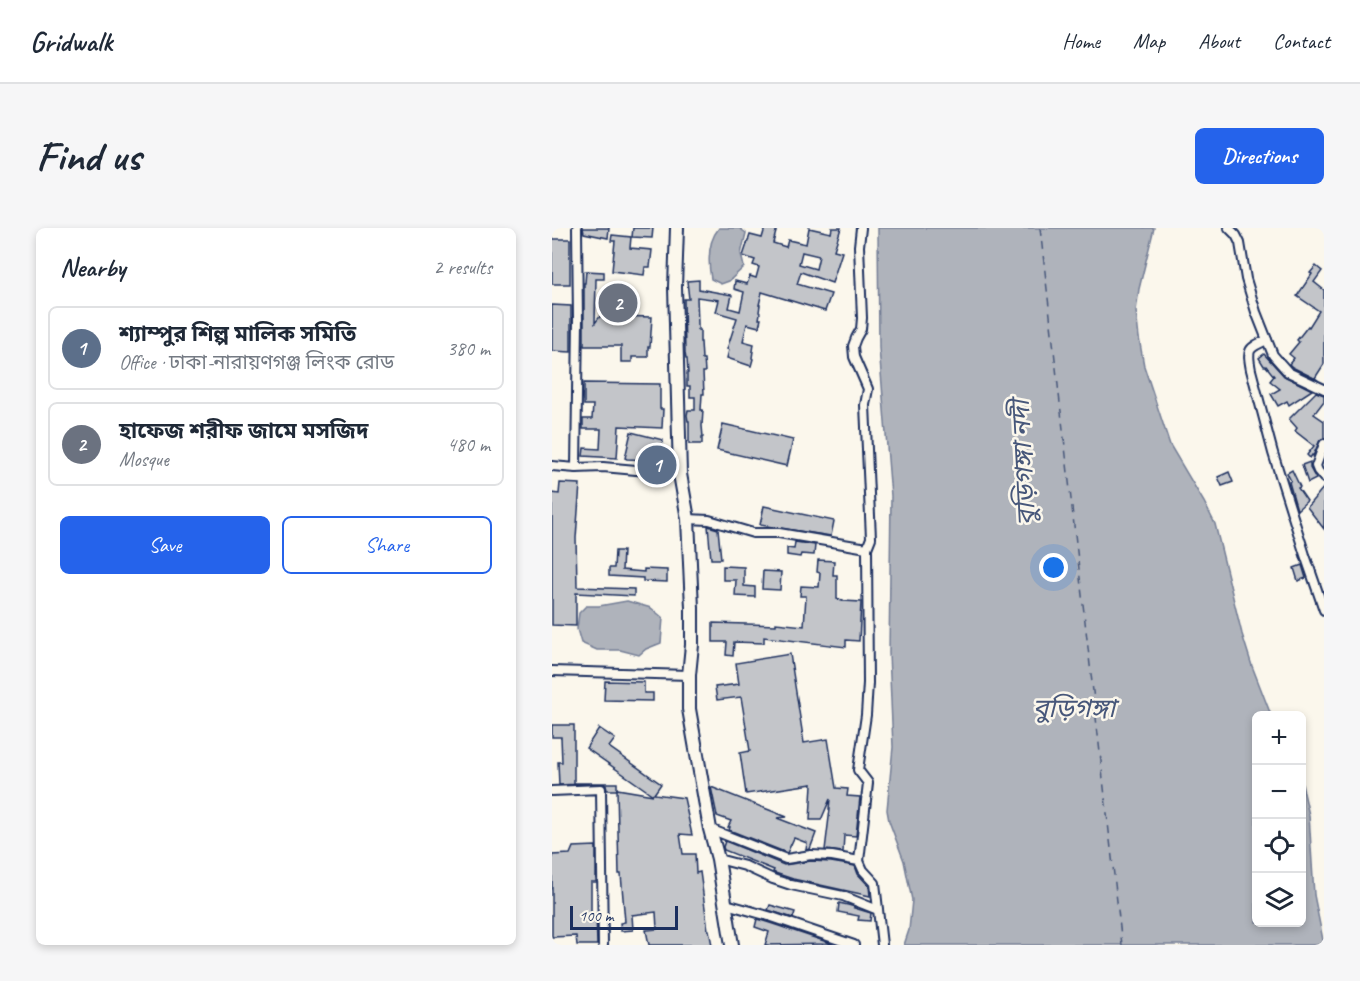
<!DOCTYPE html>
<html lang="en">
<head>
<meta charset="utf-8">
<style>
  :root { --surface:#fff; --page:#f6f6f7; --text:#1f2937; --muted:#747a83; --line:#e0e1e3; --accent:#2563eb }
  body { margin:0; font-family:Caveat,"Noto Sans Bengali",sans-serif; background:var(--page); color:var(--text) }
  .controls { position:absolute; right:18px; bottom:18px; display:grid; overflow:hidden; border-radius:9px; box-shadow:0 3px 9px #0003 }
  .controls button { width:54px; height:54px; display:grid; place-items:center; padding:0; border:0; border-bottom:2px solid var(--line); background:var(--surface); color:var(--text); font:30px sans-serif }
  .scale { position:absolute; left:18px; bottom:15px; width:108px; box-sizing:border-box; padding-left:6px; border:3px solid #1b2f5e; border-top:0; font-size:16px; line-height:21px; white-space:nowrap; color:#1b2f5e; -webkit-text-stroke:4px #fbf7ec; paint-order:stroke }
  .you { position:absolute; left:502px; top:340px; width:21px; height:21px; margin:-15px; border:4px solid #fff; border-radius:50%; background:#1a73e8; box-shadow:0 0 0 9px #1a73e833 }
  .badge { display:grid; place-items:center; width:39px; height:39px; border-radius:50%; background:var(--accent); color:#fff; font-size:20px; font-weight:700 }
  .pin { position:absolute; translate:-50% -50%; border:3px solid #fff; box-shadow:0 2px 6px #0006 }
  .list { margin:0; padding:0; list-style:none }
  h2 { display:flex; justify-content:space-between; align-items:center; height:78px; margin:0; padding:0 24px; font-size:26px }
  h2 small { font-size:20px; font-weight:400; color:var(--muted) }
  .list li { display:grid; grid-template-columns:39px 1fr auto; gap:18px; align-items:center; box-sizing:border-box; height:84px; margin:0 12px 12px; padding:0 12px; border:2px solid var(--line); border-radius:9px }
  .list b { display:block; font-size:22px; white-space:nowrap }
  .list p { margin:0; font-size:20px; white-space:nowrap; color:var(--muted) }
  .list em { font-size:20px; font-style:normal; color:var(--muted) }
  .actions { display:flex; gap:12px; padding:18px 24px }
  .actions a { flex:1; padding:14px 0; border:2px solid var(--accent); border-radius:9px; text-align:center; font-size:21px; color:var(--accent) }
  .actions .main { background:var(--accent); color:#fff }
  .icon { flex:none; width:33px; height:33px; fill:none; stroke:currentColor; stroke-width:2; stroke-linecap:round; stroke-linejoin:round }
  .map { position:relative; flex:none; width:772px; height:717px; overflow:hidden; border-radius:9px }
  header { display:flex; align-items:center; gap:36px; box-sizing:border-box; height:84px; padding:0 30px; background:var(--surface); border-bottom:2px solid var(--line) }
  header strong { font-size:28px }
  nav { display:flex; gap:33px; margin-inline-start:auto; font-size:21px }
  .intro { display:flex; align-items:center; justify-content:space-between; box-sizing:border-box; height:144px; padding:0 36px }
  h1 { margin:0; font-size:42px }
  .button { padding:15px 27px; border-radius:9px; background:var(--accent); color:#fff; font-size:21px; font-weight:700 }
  main { display:flex; gap:36px; padding:0 36px }
  aside { flex:1; background:var(--surface); border-radius:9px; box-shadow:0 3px 9px #0003 }
  .map>svg:first-child { display:block }
</style>
</head>
<body>
<header>
<strong>Gridwalk</strong>
<nav><a>Home</a><a>Map</a><a>About</a><a>Contact</a></nav>
</header>
<div class="intro"><h1>Find us</h1><a class="button">Directions</a></div>
<main>
<aside>
<h2>Nearby<small>2 results</small></h2>
<ul class="list">
<li><span class="badge" style="background:#5c6f8a">1</span><div><b>শ্যাম্পুর শিল্প মালিক সমিতি</b><p>Office · ঢাকা-নারায়ণগঞ্জ লিংক রোড</p></div><em>380 m</em></li>
<li><span class="badge" style="background:#6b7280">2</span><div><b>হাফেজ শরীফ জামে মসজিদ</b><p>Mosque</p></div><em>480 m</em></li>
</ul>
<div class="actions"><a class="main">Save</a><a>Share</a></div>
</aside>
<div class="map">
<svg width="772" height="717" viewBox="0 0 772 717">
  <rect width="100%" height="100%" fill="#fbf7ec"/>
  <filter id="ink" filterUnits="userSpaceOnUse"><feTurbulence type="fractalNoise" baseFrequency=".0167" numOctaves="2"/><feDisplacementMap in="SourceGraphic" scale="12" xChannelSelector="R" yChannelSelector="G"/><feConvolveMatrix kernelMatrix="1 2 1 2 8 2 1 2 1" color-interpolation-filters="sRGB"/></filter>
  <g filter="url(#ink)">
    <g fill="#afb3bb" stroke="#747e96" stroke-width="1.5">
      <path d="M 167,0 L 187,0 L 194,5 L 189,26 L 192,39 L 177,53 L 169,56 L 159,51 C 156,34 156,13 167,0 Z"/>
      <polygon points="326,0 602,0 587,61 584,83 587,110 592,138 618,217 652,274 663,296 690,406 700,438 719,487 704,488 704,694 750,694 750,556 757,587 762,667 772,717 352,717 357,702 360,672 352,633 337,593 335,582 341,519 337,425 339,268 327,120"/>
      <polygon points="75,373 99,380 111,390 109,415 94,421 87,427 68,422 45,422 29,415 25,401 27,385 34,378 47,378"/>
    </g>
    <g fill="none" stroke-linecap="round" stroke-linejoin="round">
      <polyline stroke="#47577a" stroke-width="1.5" stroke-dasharray="8 6" stroke-linecap="butt" points="488,0 570,717"/>
    </g>
    <g fill="#c3c5c9" stroke="#1b2f5e" stroke-width="1.5" fill-rule="evenodd">
      <polygon points="31,0 57,0 56,10 32,5"/>
      <polygon points="81,0 101,0 100,10 80,9"/>
      <path d="M 213,0 L 225,0 L 221,15 L 234,19 L 236,12 L 254,16 L 257,0 L 279,5 L 280,0 L 289,0 L 282,22 L 290,24 L 280,55 L 249,44 L 245,56 L 279,66 L 273,83 L 210,64 L 207,77 L 208,77 L 207,84 L 208,85 L 207,91 L 209,91 L 207,99 L 195,96 L 191,113 L 202,116 L 200,130 L 201,131 L 199,138 L 175,130 L 177,122 L 175,121 L 185,90 L 164,84 L 167,72 L 145,69 L 146,96 L 146,102 L 148,102 L 148,114 L 149,114 L 150,131 L 152,131 L 153,144 L 151,144 L 152,166 L 150,166 L 149,182 L 151,182 L 150,198 L 151,209 L 150,209 L 150,216 L 137,216 L 137,193 L 136,193 L 135,187 L 136,182 L 143,182 L 143,169 L 138,169 L 138,158 L 135,158 L 135,145 L 136,145 L 135,131 L 134,131 L 133,125 L 132,71 L 137,71 L 135,53 L 147,52 L 147,61 L 180,67 L 177,80 L 188,83 L 192,64 L 182,61 L 183,53 L 195,56 L 198,48 L 204,50 L 207,39 L 201,37 L 203,32 L 191,28 L 198,7 L 210,10 ZM 250,24 L 267,28 L 264,41 L 247,36 Z"/>
      <polygon points="60,7 79,9 78,20 100,22 98,39 93,39 92,47 60,43 63,13 59,13"/>
      <rect x="0" y="11" width="18" height="45"/>
      <polygon points="764,38 770,43 762,54 772,62 772,136 763,150 766,152 740,139 737,136 742,130 737,126 747,114 745,112 756,98 757,99 767,83 745,68 760,46 758,45"/>
      <polygon points="34,43 52,44 52,51 44,51 43,95 69,61 79,69 64,88 100,89 98,119 96,119 96,129 80,129 80,134 69,134 69,118 32,118 32,55 33,55"/>
      <polygon points="0,77 19,78 19,124 0,123"/>
      <polygon points="712,126 732,148 760,162 737,177 735,173 726,178 719,166 728,161 718,153 722,148 714,138 712,138 707,130"/>
      <polygon points="32,155 108,156 108,181 111,181 110,200 67,198 65,230 31,228 32,220 48,221 49,201 31,201 31,191 40,191 41,177 32,177"/>
      <polygon points="764,164 772,167 772,173 762,186 772,193 772,210 768,212 761,228 760,227 758,230 755,227 762,218 743,203 745,200 737,191"/>
      <polygon points="171,196 241,212 235,238 165,222"/>
      <polygon points="79,204 111,212 109,223 96,220 96,232 75,231 73,230"/>
      <polygon points="758,234 758,240 764,251 756,255 750,237"/>
      <polygon points="740,242 748,259 746,260 755,273 745,282 737,254 739,253 735,245"/>
      <polygon points="677,244 681,254 670,258 666,249"/>
      <polygon points="8,255 28,256 24,310 25,359 82,361 82,368 24,365 24,398 0,397 0,265 7,266"/>
      <polygon points="772,259 772,301 755,279"/>
      <polygon points="212,278 282,293 279,308 208,297"/>
      <polygon points="156,298 166,301 169,331 159,331"/>
      <polygon points="243,314 263,317 262,327 249,326 248,329 235,327 235,320 242,321"/>
      <polygon points="63,323 71,323 70,342 92,344 92,341 115,342 115,354 91,353 91,350 57,348 57,340 62,340"/>
      <polygon points="266,332 282,333 281,347 285,347 285,371 291,372 291,373 309,374 307,413 294,412 294,419 212,409 212,415 182,414 181,428 174,427 175,414 161,414 161,395 224,397 224,395 252,398 254,368 248,368 249,358 267,359 268,345 265,344"/>
      <polygon points="750,337 754,350 746,353 742,340"/>
      <polygon points="171,338 192,339 192,358 203,359 203,369 183,368 184,352 171,352"/>
      <polygon points="211,343 229,344 228,362 210,361"/>
      <polygon points="238,426 252,515 276,511 284,560 296,561 295,568 308,569 304,608 292,607 291,624 273,622 278,581 277,581 278,571 269,592 258,592 260,556 194,566 188,525 198,523 189,469 165,472 163,459 187,456 184,435"/>
      <polygon points="53,453 92,454 92,465 101,465 101,473 52,472"/>
      <polygon points="0,497 22,497 22,555 65,555 65,562 55,562 54,557 49,555 7,557 6,534 10,534 9,509 0,509"/>
      <polygon points="47,500 63,511 57,519 109,556 102,566 132,570 140,607 128,606 131,626 143,626 144,645 148,644 156,702 157,702 160,717 97,717 94,702 105,701 104,684 80,687 81,702 69,703 68,695 73,694 69,646 67,646 65,561 101,567 34,520"/>
      <polygon points="159,559 235,589 225,590 264,605 258,621 254,622 255,615 242,610 235,625 177,602 178,599 176,599 179,593 165,588"/>
      <polygon points="173,613 232,637 259,633 279,634 303,638 306,646 317,658 318,668 241,651 223,645 221,644 222,642 172,622 171,619"/>
      <polygon points="44,618 44,654 39,654 39,686 44,686 45,717 25,717 24,708 0,709 0,627 18,626 21,619"/>
      <polygon points="287,675 296,677 303,679 302,680 319,685 318,693 306,692 307,688 286,684"/>
      <polygon points="218,677 243,684 241,690 216,682"/>
      <polygon points="205,691 218,695 281,716 213,717 217,704 203,699"/>
    </g>
    <g fill="none" stroke-linecap="round" stroke-linejoin="round">
      <defs>
        <g id="minor">
          <polyline points="677,0 684,7 688,15 694,51 704,84 721,127 736,144 772,161"/>
          <path d="M 715,112 C 696,120 695,121 699,142 L 721,225 L 753,327 L 772,382"/>
          <polyline points="772,216 764,238 766,243 772,250"/>
          <polyline points="0,238 24,240 51,239 128,246"/>
          <polyline points="24,240 26,92 25,0"/>
          <polyline points="136,291 157,292 201,305 227,305 315,320"/>
          <polyline points="0,443 137,447"/>
          <polyline points="0,563 49,561 51,717"/>
          <polyline points="158,601 234,631 259,627 280,628 307,633 311,642 323,655 330,717"/>
          <polyline points="166,631 193,638 221,651 239,657 291,668 326,682"/>
          <polyline points="307,633 316,555 306,542 314,487 316,455 315,320 319,310 313,177 316,161 302,129 301,118 304,110 309,101 310,90 307,18 309,0"/>
          <polyline points="174,676 220,689 302,717"/>
        </g>
        <polyline id="trunk" points="125,0 123,59 128,246 136,291 140,380 140,417 137,447 137,481 158,601 166,631 180,717"/>
      </defs>
      <use href="#minor" stroke="#1b2f5e" stroke-width="12"/>
      <use href="#trunk" stroke="#1b2f5e" stroke-width="16"/>
      <use href="#minor" stroke="#fbf7ec" stroke-width="8"/>
      <use href="#trunk" stroke="#fbf7ec" stroke-width="12"/>
    </g>
  </g>
  <g text-anchor="middle" stroke-width="5" stroke-linejoin="round" paint-order="stroke">
    <g font-size="26" font-style="italic" fill="#47577a" stroke="#fbf7ec">
      <text transform="translate(471 235) rotate(-93)" y="9">বুড়িগঙ্গা নদী</text>
      <text x="522" y="489">বুড়িগঙ্গা</text>
    </g>
  </g>
</svg>
<div class="controls">
<button>+</button>
<button>−</button>
<button><svg class="icon" aria-label="locate" viewBox="0 0 24 24"><circle cx="12" cy="12" r="6"/><path d="M12 2v4M12 18v4M2 12h4M18 12h4"/></svg></button>
<button><svg class="icon" aria-label="layers" viewBox="0 0 24 24"><path d="M12 4l9 5-9 5-9-5zM3 14l9 5 9-5"/></svg></button>
</div>
<div class="scale">100 m</div>
<div class="you"></div>
<div class="pin badge" style="left:105px;top:237px;background:#5c6f8a">1</div>
<div class="pin badge" style="left:66px;top:75px;background:#6b7280">2</div>
</div>
</main>
</body>
</html>
